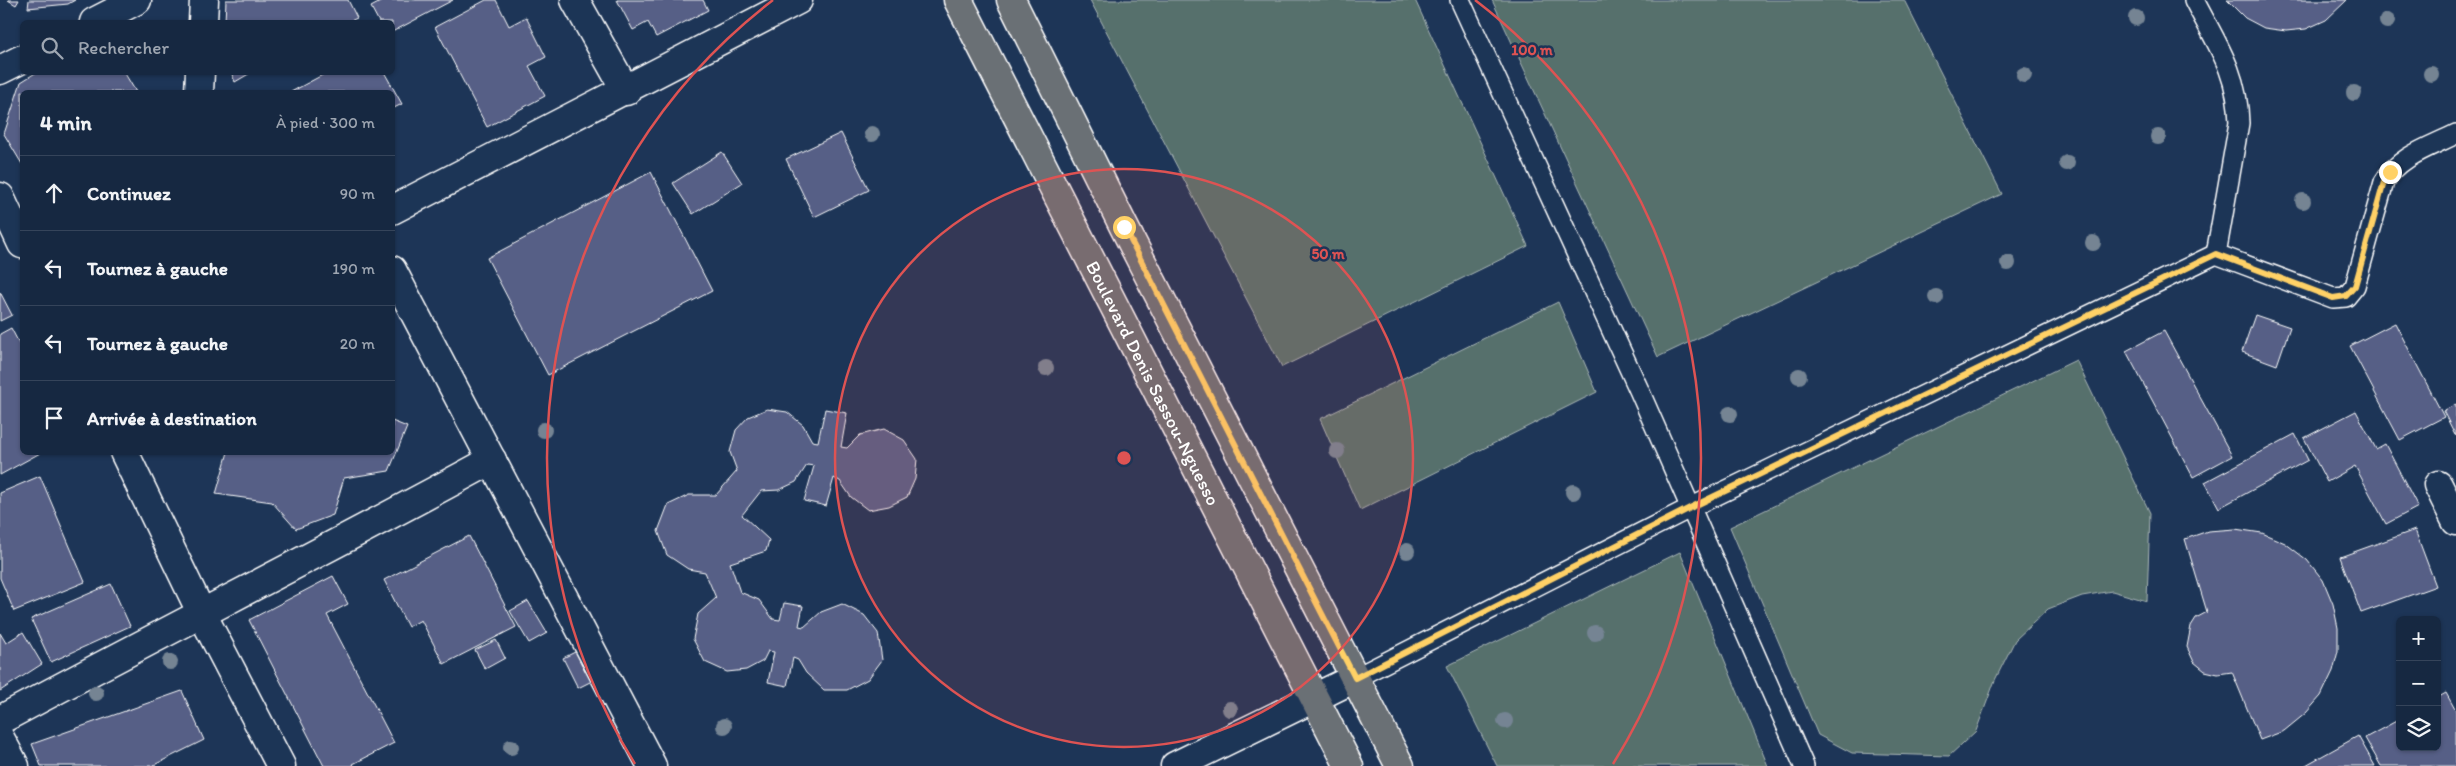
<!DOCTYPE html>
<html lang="fr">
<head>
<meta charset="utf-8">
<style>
  :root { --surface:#162841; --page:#23344c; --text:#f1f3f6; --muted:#9ea6b1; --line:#35445a }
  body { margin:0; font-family:Itim,sans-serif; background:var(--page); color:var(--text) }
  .controls { position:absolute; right:15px; bottom:15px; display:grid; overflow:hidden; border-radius:8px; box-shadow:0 1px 4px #0004 }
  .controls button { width:45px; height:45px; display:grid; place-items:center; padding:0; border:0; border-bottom:1px solid var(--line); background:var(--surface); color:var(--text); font:25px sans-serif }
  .stop { position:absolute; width:15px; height:15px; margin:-11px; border:4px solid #ffd166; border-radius:50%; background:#fff }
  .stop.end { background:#ffd166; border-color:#fff; box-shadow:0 1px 5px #0008 }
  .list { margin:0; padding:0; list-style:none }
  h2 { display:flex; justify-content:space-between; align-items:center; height:65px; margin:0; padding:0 20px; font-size:21px }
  h2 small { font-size:16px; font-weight:400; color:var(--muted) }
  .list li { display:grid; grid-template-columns:32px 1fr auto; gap:15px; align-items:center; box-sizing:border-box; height:75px; padding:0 20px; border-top:1px solid var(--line) }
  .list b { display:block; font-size:19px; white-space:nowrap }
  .list em { font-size:16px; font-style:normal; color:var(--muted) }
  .icon { flex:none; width:28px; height:28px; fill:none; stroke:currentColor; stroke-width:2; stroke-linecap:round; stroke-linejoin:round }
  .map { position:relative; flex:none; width:2456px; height:766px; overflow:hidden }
  .search { position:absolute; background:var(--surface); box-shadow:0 1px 4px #0004; left:20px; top:20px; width:375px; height:55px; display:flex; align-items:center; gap:12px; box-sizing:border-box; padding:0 18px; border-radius:8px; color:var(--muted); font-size:19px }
  .panel { position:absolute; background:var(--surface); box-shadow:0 1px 4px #0004; left:20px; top:90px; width:375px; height:365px; border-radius:8px }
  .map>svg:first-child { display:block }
</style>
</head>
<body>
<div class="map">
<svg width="2456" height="766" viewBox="0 0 2456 766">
  <rect width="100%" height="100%" fill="#1d3557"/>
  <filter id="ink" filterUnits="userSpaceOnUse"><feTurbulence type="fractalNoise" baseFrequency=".02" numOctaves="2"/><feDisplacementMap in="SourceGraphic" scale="10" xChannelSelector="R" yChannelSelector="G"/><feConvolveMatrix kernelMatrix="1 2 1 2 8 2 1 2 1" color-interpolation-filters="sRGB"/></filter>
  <g filter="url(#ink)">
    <g fill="#566f6c" stroke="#aab7b6">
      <polygon points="1090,0 1415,0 1528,246 1282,367"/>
      <polygon points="1492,0 1904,0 2002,194 1658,357"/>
      <polygon points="1558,302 1597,392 1360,510 1320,419"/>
      <polygon points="2076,360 2150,513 2147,601 2112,591 2082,596 2048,609 2015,640 1995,680 1976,731 1949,756 1852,753 1818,735 1730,527"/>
      <polygon points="1680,552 1768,766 1497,766 1447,666"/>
    </g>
    <g fill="#575f86" stroke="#fff">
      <polygon points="8,0 19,0 16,5"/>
      <polygon points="29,0 75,0 68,4 28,8"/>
      <polygon points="226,0 348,0 357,18 348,22 225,22"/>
      <polygon points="384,0 453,0 392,32 392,22 379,22 371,7"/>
      <polygon points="486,0 496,0 509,26 526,17 546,57 529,66 545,96 487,127 435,27"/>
      <polygon points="617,0 703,0 708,10 656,37 648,22 633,30"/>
      <polygon points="2227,0 2347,0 2326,20 2306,29 2286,31 2264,28 2245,18"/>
      <polygon points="37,72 124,72 136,92 22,92 22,164 4,134 21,82"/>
      <polygon points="231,72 252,72 235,82"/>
      <polygon points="328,72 384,72 402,104 392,109 392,92 291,92"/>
      <polygon points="841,133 869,190 814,217 786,159"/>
      <polygon points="722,152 742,183 693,214 673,183"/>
      <polygon points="651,172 712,291 548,375 487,258"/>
      <polygon points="0,292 12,315 0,321"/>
      <polygon points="2255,315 2290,327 2277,365 2242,352"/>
      <polygon points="2395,323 2444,417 2400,440 2350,346"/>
      <polygon points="11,328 22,349 22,452 42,452 0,475 0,334"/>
      <polygon points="2164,331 2232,456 2193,477 2126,351"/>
      <polygon points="2456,404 2456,436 2443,411"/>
      <polygon points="767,409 787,412 803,425 812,441 818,442 825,409 847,413 841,447 847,448 860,435 884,429 904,440 917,459 915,479 907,497 889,506 868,510 851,497 840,481 834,478 826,506 804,501 814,466 807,465 796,482 779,490 761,491 742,515 769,540 766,551 730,563 740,592 759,600 773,619 780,620 784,603 803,606 799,626 804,627 821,612 842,604 864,615 878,633 882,660 868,679 847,690 824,690 806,673 798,660 793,658 787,686 768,682 774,652 768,651 763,661 746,670 727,672 705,662 693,639 698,614 716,598 705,572 688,569 667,555 658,531 668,505 689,495 716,495 737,471 730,452 736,430 748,417"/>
      <polygon points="2356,411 2376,449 2385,444 2418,507 2386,524 2355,466 2327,482 2304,438"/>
      <polygon points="392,421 407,427 389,471 344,478 333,515 296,529 272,502 216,494 228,452 392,452"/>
      <polygon points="2295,434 2308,460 2219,508 2205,482"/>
      <polygon points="40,476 85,582 14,611 0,578 0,493"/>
      <polygon points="2235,529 2262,533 2285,543 2307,560 2323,580 2333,604 2338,628 2338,651 2333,671 2321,696 2306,713 2284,731 2260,740 2232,672 2218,674 2205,671 2194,662 2187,647 2191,626 2196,618 2207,612 2185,539 2208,531"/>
      <polygon points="2415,530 2436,586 2361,613 2340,557"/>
      <polygon points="469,536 516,627 444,664 421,620 408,627 384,580"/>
      <polygon points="333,576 348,604 327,615 394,743 353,764 354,766 324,766 249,620"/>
      <polygon points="111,584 130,626 51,662 31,619"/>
      <polygon points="528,601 547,633 529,643 510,611"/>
      <polygon points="23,632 42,664 0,691 0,633 6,643"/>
      <polygon points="496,640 505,658 485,669 475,650"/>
      <polygon points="577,651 592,681 578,688 563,658"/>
      <polygon points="182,691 204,740 152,766 41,766 32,744"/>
      <polygon points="2446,693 2456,711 2456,766 2381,766 2365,738 2400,719 2400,747 2437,747 2437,698"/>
      <polygon points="2358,736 2375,766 2304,766"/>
    </g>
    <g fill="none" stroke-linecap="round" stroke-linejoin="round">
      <defs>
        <g id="lane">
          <polyline points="1460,0 1639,390 1804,766"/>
          <path d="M 2194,0 C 2216,43 2238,72 2239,123 L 2216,254 L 2333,298 L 2346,297 L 2355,286 L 2384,182 C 2399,156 2430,147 2456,134"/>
          <polyline points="1355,678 1690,508 2216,254"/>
        </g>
        <g id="street">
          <polyline points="575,0 626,91"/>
          <polyline points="94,22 137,0"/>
          <polyline points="203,22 204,0"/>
          <polyline points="0,70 22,59"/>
          <polyline points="199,92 200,72"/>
          <polyline points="392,210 798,0"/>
          <polyline points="392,270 652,766"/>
          <polyline points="2438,485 2456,521"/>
          <path d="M 0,720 C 163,632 329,549 492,460"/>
          <polyline points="0,738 15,766"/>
          <polyline points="1175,766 1355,678"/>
        </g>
        <g id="secondary">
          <polyline points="0,197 22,244"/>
          <polyline points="124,452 201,612 281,766"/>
        </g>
        <g id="primary">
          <path id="s1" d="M 958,0 L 1349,766"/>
          <polyline points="1011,0 1124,227 1400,766"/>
        </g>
      </defs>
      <use href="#lane" stroke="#fff" stroke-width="22"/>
      <use href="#street" stroke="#fff" stroke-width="31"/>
      <use href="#secondary" stroke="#fff" stroke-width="31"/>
      <use href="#primary" stroke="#fff" stroke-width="31"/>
      <use href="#lane" stroke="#1d3557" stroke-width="19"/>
      <use href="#street" stroke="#1d3557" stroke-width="28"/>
      <use href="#secondary" stroke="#1d3557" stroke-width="28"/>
      <use href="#primary" stroke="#6b6f75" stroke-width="28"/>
    </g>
    <g fill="#748493">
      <circle cx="2136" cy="18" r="8"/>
      <circle cx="2387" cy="21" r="8"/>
      <circle cx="2431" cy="74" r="8"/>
      <circle cx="2024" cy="75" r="8"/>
      <circle cx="2354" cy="93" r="8"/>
      <circle cx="872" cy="134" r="8"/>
      <circle cx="2158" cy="137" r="8"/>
      <circle cx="2067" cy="163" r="8"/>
      <circle cx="2303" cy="201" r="8"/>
      <circle cx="2093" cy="243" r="8"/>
      <circle cx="2008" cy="263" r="8"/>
      <circle cx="1936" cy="297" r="8"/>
      <circle cx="1046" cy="368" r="8"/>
      <circle cx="1799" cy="376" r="8"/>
      <circle cx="1730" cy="414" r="8"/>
      <circle cx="544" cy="430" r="8"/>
      <circle cx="1337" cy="451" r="8"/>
      <circle cx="1573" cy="492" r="8"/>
      <circle cx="1407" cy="551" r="8"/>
      <circle cx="1595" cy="633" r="8"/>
      <circle cx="170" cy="662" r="8"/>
      <circle cx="96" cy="693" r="8"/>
      <circle cx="1230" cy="709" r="8"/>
      <circle cx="1505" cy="721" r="8"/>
      <circle cx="724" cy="726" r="8"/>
      <circle cx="511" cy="747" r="8"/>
    </g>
  </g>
  <g fill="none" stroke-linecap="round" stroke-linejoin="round" filter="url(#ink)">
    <polyline stroke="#ffd166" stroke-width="6" points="1124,227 1355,678 1690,508 2216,254 2333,298 2346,296 2355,286 2384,182 2390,172"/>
  </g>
  <circle cx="1124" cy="458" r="289" fill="#de5353" fill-opacity=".12"/>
  <g fill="none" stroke="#de5353" stroke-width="2.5">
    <circle cx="1124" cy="458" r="289"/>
    <path d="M635 764A577 577 0 0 1 773 0M1475 0A577 577 0 0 1 1613 764"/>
  </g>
  <g text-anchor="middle" stroke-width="5" stroke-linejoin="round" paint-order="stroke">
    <g font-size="19" fill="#fff" stroke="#1d3557">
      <text dy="7" stroke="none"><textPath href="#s1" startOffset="430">Boulevard Denis Sassou-Nguesso</textPath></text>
    </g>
  </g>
  <circle cx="1124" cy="458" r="8" fill="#de5353" stroke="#1d3557" stroke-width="2.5"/>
  <g font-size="15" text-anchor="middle" font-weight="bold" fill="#de5353" stroke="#1d3557" stroke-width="5" stroke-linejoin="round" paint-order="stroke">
    <text x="1532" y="55">100 m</text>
    <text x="1328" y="259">50 m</text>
  </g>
</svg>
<div class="controls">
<button>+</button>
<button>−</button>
<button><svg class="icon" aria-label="layers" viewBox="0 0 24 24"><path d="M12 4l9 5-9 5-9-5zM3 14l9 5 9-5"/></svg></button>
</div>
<div class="stop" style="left:1124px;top:227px"></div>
<div class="stop end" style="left:2390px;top:172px"></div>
<div class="search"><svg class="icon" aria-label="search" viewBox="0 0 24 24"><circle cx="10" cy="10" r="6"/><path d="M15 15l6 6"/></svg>Rechercher</div>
<section class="panel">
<h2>4 min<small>À pied · 300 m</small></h2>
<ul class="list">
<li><svg class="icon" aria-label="ahead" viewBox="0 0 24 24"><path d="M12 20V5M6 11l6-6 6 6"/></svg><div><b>Continuez</b></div><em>90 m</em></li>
<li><svg class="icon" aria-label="left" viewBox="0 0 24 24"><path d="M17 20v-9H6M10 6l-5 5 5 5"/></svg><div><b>Tournez à gauche</b></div><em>190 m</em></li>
<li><svg class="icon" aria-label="left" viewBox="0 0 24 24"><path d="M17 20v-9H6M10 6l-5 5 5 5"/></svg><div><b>Tournez à gauche</b></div><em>20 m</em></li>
<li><svg class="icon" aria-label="arrive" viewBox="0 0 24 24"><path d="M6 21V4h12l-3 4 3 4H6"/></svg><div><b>Arrivée à destination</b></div></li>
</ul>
</section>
</div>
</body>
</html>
